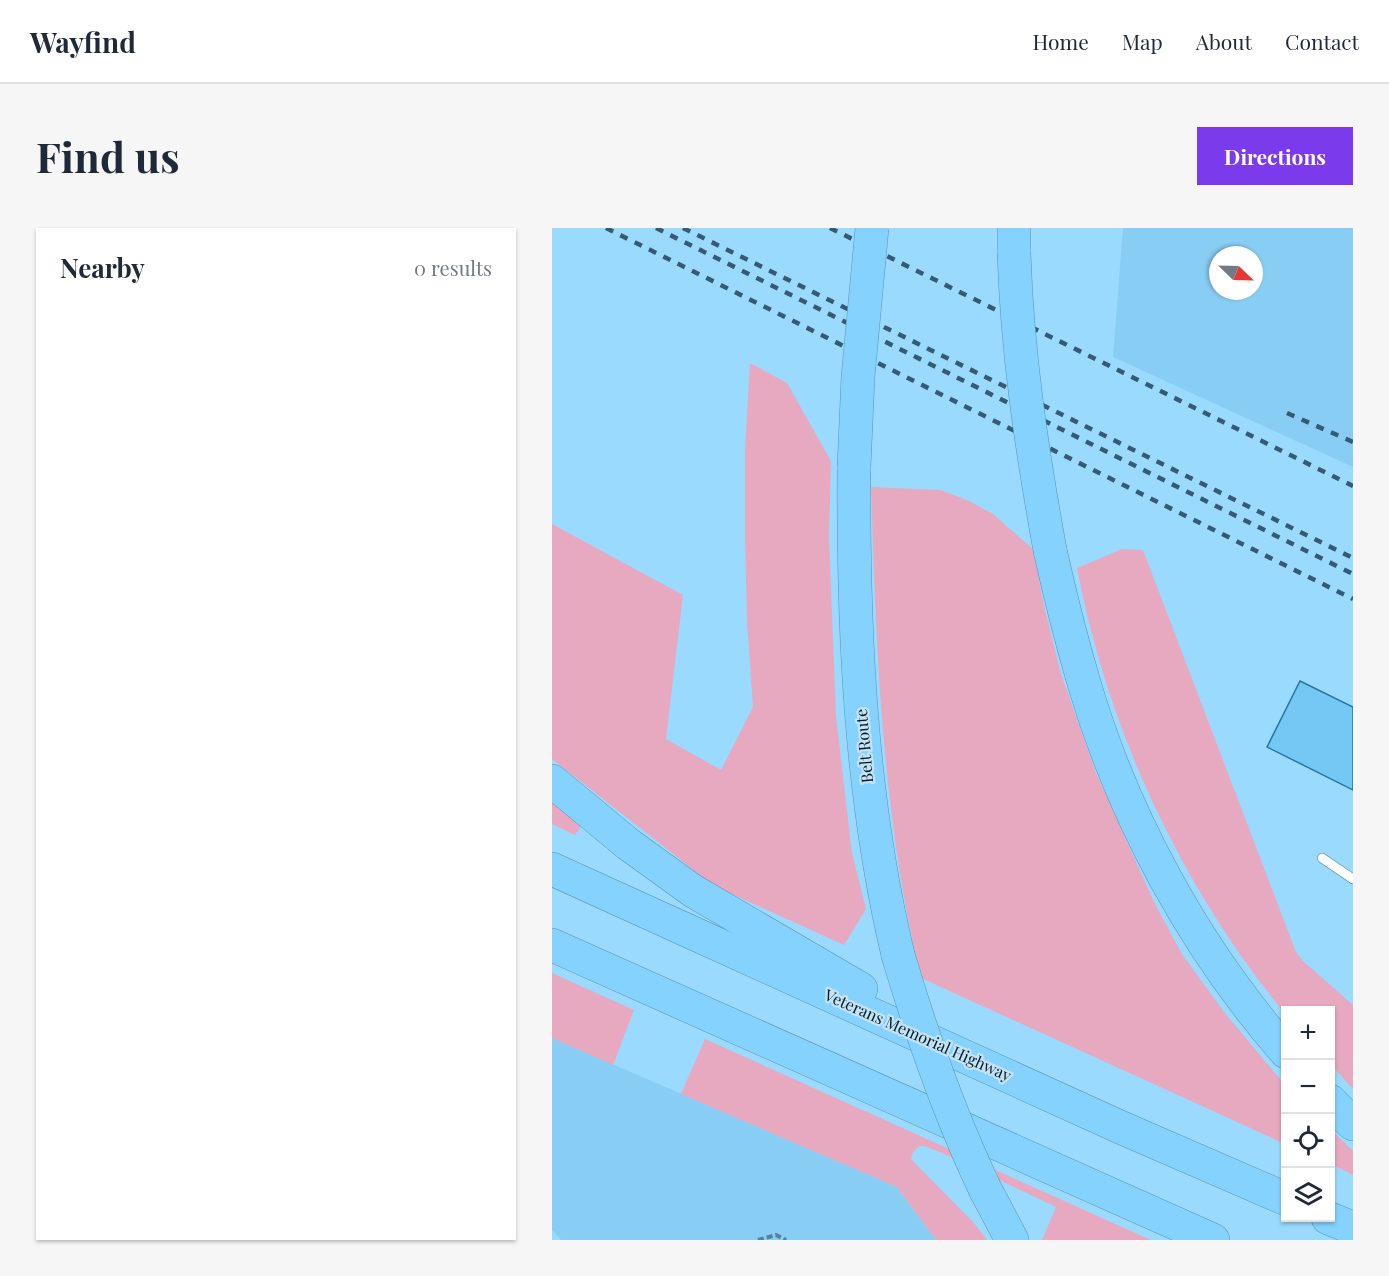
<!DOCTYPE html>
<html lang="en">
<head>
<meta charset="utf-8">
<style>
  :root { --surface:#fff; --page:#f6f6f7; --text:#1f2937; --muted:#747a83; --line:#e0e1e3; --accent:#7c3aed }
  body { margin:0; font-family:"Playfair Display",serif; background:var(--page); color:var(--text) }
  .controls { position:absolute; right:18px; bottom:18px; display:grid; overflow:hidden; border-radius:0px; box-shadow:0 2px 4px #0004 }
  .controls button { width:54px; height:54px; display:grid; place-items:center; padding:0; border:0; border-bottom:2px solid var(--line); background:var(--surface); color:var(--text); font:30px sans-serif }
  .compass { position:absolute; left:657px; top:18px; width:54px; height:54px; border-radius:50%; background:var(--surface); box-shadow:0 2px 4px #0004; rotate:113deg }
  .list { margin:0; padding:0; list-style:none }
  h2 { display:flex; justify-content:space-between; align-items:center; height:78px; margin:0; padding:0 24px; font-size:26px }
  h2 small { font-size:20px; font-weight:400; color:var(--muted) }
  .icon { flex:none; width:33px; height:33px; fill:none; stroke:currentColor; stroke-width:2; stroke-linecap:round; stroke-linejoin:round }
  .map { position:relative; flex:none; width:801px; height:1012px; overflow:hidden; border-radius:0px }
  header { display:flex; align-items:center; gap:36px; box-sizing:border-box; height:84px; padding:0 30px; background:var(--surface); border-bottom:2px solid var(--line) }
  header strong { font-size:28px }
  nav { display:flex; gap:33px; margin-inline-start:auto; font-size:21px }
  .intro { display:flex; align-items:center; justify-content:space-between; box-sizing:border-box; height:144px; padding:0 36px }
  h1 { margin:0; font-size:42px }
  .button { padding:15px 27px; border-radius:0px; background:var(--accent); color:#fff; font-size:21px; font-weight:700 }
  main { display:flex; gap:36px; padding:0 36px }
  aside { flex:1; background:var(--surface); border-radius:0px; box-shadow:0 2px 4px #0004 }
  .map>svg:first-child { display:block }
</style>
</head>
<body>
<header>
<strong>Wayfind</strong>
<nav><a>Home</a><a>Map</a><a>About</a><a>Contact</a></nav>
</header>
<div class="intro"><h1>Find us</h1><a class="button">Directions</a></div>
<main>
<aside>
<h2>Nearby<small>0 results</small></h2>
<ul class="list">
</ul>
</aside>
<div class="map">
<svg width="801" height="1012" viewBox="0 0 801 1012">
  <rect width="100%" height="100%" fill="#9bdaff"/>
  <g fill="#88cdf4" fill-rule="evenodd">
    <path d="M 571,0 L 801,0 L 801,239 L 561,129 ZM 666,27 L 702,27 L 702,63 L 666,63 Z"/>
    <polygon points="0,810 345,959 384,1012 9,1012 0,1002"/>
  </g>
  <g fill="#e7a9c0">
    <polygon points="198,135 235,155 279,233 277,308 284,488 300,625 314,681 292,717 162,658 0,531 0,296 131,367 114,511 169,542 201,479 195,394 193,307 193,221"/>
    <path d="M 319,259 L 389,262 L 417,273 L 441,286 L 481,321 L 493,382 L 509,446 L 544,545 L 603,676 L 630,726 L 672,784 L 733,857 L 733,916 L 369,750 C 330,589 324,423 319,259 Z"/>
    <path d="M 570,321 L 591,322 L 744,724 L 751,733 L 801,777 L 801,861 L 779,837 L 778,782 L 734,782 L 733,786 C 629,658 556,503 525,340 Z"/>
    <polygon points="0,573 29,598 23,607 0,596"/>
    <polygon points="0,745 82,782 61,837 0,810"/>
    <polygon points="153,811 599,1012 490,1012 504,979 390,925 372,918 367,918 361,924 359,931 422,995 435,1012 384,1012 345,959 129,866"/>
    <polygon points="779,902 801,923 801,947 779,936"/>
  </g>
  <polygon fill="#75c7f4" stroke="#2279a3" stroke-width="1.5" points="748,453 801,479 801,562 715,519"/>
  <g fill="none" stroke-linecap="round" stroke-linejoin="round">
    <defs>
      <polyline id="service" points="770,630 801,651"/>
      <g id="motorway">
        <polyline points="462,0 462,24"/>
        <path d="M 302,239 C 301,403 308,567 346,727"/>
        <path d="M 498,322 C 508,367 519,411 532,455 C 571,588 642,719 734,824"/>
        <polyline points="0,553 76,616 141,663 309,761"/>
        <polyline points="0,641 568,899 734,971"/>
        <polyline points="0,717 661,1012"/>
        <polyline points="778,873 801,896"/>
        <polyline points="433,961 460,1012"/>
        <polyline points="776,990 801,1000"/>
      </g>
    </defs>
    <use href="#service" stroke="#2c81ab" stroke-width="10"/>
    <use href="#motorway" stroke="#5893b4" stroke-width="34"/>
    <polyline stroke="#54819b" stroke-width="4" stroke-dasharray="6 3" stroke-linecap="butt" points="206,1012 224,1007 234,1012"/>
    <use href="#service" stroke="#fff" stroke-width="9"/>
    <use href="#motorway" stroke="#86d2fe" stroke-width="33"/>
    <g stroke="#355b70" stroke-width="4.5" stroke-dasharray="8 8" stroke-linecap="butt">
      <polyline points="54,0 801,371"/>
      <polyline points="104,0 801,346"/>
      <polyline points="131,0 801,330"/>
      <polyline points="278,0 801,258"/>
      <polyline points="735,185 801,214"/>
    </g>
    <defs>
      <g id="motorway-bridge">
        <path d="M 462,24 C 465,125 480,223 498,322"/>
        <polyline points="302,239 306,149 320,0"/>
        <path d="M 346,727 C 370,808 397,885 433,961"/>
      </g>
    </defs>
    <use href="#motorway-bridge" stroke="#5893b4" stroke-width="34" stroke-linecap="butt"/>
    <use href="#motorway-bridge" stroke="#86d2fe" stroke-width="33"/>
  </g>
  <g text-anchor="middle" stroke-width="4.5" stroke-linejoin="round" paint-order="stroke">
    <g font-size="16" fill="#031d2a" stroke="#c4e3f5">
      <text transform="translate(312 518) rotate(-95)" y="6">Belt Route</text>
      <text transform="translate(366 807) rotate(24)" y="6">Veterans Memorial Highway</text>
    </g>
  </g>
</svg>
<div class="controls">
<button>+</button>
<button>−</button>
<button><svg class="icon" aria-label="locate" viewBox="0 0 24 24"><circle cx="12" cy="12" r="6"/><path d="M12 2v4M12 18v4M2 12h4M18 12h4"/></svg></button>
<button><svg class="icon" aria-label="layers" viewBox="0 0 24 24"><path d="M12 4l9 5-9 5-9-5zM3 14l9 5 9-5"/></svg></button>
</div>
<svg class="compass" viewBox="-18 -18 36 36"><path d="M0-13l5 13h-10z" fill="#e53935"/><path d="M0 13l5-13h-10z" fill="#747a83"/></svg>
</div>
</main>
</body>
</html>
